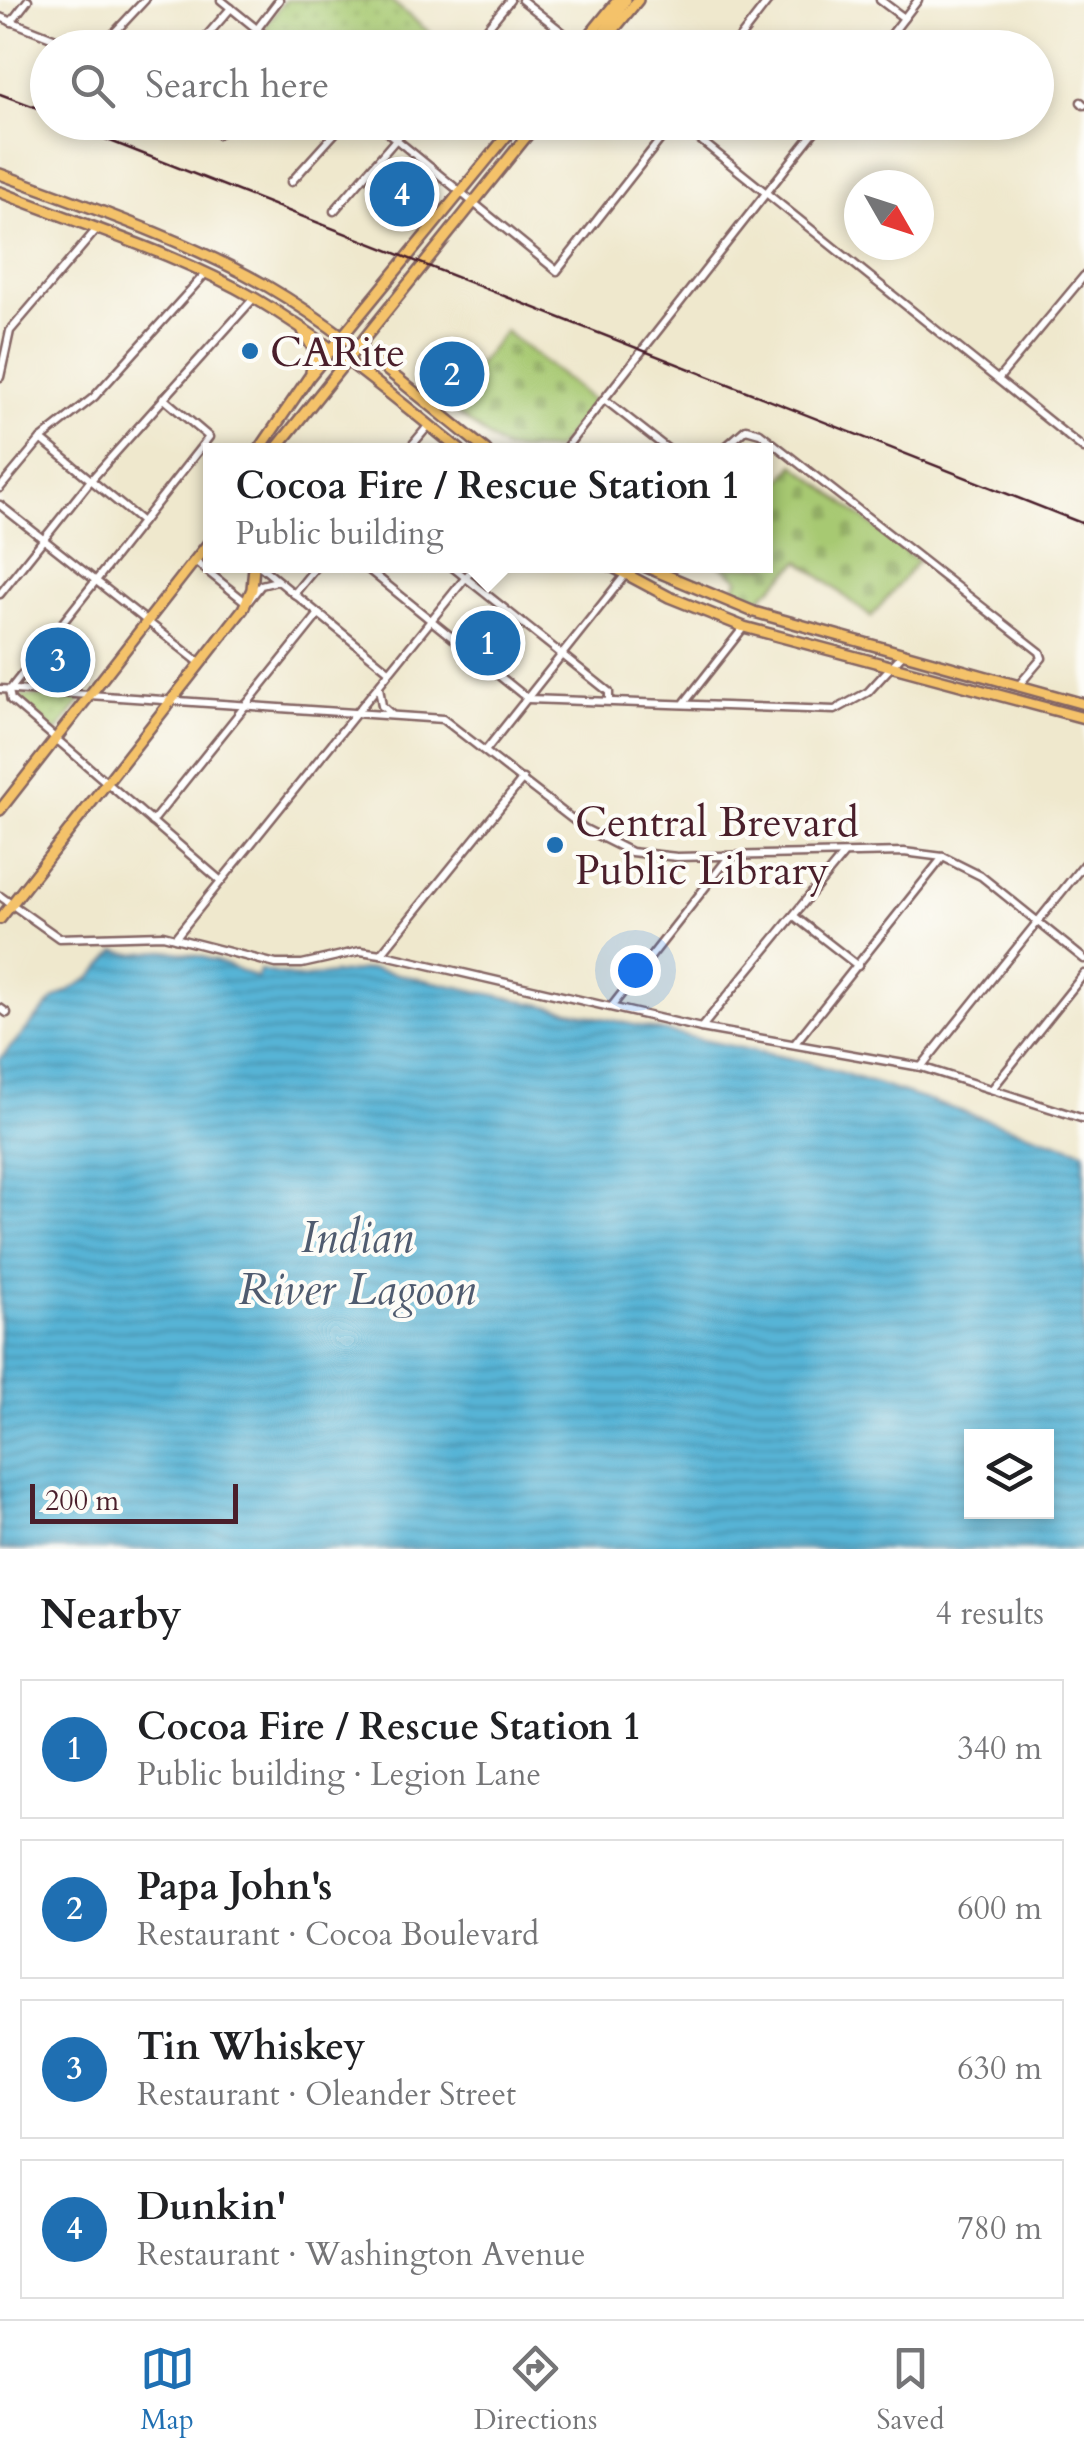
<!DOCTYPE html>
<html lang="en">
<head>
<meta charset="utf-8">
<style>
  :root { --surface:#fff; --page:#f6f6f6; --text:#202124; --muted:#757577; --line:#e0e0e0; --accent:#1f6fb2 }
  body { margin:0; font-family:Cardo,serif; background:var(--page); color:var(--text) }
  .controls { position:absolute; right:30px; bottom:30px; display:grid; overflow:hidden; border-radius:0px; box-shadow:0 5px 15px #0003 }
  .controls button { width:90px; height:90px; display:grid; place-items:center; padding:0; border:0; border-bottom:2px solid var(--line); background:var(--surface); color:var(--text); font:50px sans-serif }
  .compass { position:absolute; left:844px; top:170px; width:90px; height:90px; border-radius:50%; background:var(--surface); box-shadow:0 5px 15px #0003; rotate:129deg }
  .scale { position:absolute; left:30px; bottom:25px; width:208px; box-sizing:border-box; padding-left:10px; border:5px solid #4a1f2b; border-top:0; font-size:28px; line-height:35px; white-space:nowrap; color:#4a1f2b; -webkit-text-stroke:8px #fdfcf7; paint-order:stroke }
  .you { position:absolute; left:635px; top:970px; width:35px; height:35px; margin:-25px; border:8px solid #fff; border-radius:50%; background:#1a73e8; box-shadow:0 0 0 15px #1a73e833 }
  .badge { display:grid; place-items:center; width:65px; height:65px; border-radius:50%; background:var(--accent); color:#fff; font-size:32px; font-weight:700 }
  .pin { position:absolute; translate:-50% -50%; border:5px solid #fff; box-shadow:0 2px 10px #0006 }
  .popup { position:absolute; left:203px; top:443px; width:570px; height:130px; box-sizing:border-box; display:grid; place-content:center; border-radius:0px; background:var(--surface); filter:drop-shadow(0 2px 8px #0005); font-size:32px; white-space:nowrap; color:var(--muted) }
  .popup b { font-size:38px; color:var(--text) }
  .popup::after { content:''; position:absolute; left:50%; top:100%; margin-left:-20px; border:20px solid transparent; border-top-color:var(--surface) }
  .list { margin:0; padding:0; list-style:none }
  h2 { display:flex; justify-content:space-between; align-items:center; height:130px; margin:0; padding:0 40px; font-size:42px }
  h2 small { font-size:32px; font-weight:400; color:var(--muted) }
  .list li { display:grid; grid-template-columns:65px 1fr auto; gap:30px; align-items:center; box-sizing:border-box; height:140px; margin:0 20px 20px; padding:0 20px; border:2px solid var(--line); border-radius:0px }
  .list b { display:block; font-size:38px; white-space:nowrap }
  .list p { margin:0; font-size:32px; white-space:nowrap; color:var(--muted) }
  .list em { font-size:32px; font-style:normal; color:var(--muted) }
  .icon { flex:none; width:55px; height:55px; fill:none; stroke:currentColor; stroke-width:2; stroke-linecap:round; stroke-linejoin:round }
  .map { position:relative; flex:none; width:1084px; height:1549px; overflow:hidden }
  .search { position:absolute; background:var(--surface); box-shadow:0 5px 15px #0003; left:30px; right:30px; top:30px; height:110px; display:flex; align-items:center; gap:25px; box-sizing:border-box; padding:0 35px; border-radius:55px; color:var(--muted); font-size:38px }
  .sheet { height:770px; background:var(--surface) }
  nav { display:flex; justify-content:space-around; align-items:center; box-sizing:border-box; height:140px; border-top:2px solid var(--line); background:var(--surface); font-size:28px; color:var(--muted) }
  nav a { display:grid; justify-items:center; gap:5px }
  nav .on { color:var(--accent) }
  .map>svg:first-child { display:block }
</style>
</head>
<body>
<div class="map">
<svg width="1084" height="1549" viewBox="0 0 1084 1549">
  <defs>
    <pattern id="cemetery-stones" width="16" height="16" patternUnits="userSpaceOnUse" patternTransform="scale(2.5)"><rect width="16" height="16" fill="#a7c972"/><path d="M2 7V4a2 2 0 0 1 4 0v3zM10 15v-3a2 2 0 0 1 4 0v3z" fill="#91ac63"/></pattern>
    <pattern id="park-dots" width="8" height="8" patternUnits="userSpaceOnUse" patternTransform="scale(2.5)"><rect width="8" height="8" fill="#a7c972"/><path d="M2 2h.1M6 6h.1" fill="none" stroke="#91ac63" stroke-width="1.8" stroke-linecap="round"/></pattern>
    <pattern id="water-rules" width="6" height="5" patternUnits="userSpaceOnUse" patternTransform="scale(2.5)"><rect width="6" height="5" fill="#57b4d6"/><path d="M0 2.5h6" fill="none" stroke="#4a92ae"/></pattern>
  </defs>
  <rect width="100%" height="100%" fill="#fdfcf7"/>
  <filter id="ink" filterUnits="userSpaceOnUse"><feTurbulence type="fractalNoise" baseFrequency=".01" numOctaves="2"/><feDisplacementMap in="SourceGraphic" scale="20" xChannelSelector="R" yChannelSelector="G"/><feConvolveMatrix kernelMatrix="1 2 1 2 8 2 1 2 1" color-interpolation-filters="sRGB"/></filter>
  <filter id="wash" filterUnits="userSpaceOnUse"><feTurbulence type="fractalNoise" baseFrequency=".0048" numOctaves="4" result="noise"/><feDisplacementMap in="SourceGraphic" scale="40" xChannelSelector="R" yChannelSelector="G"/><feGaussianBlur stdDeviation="2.25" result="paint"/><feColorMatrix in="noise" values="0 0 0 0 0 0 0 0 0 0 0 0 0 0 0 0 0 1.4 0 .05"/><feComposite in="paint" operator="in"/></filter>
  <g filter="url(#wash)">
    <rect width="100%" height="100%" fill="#efe8cd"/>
    <g fill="url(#cemetery-stones)" stroke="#78744e" stroke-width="2.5">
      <polygon points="505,331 594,402 556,450 505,450 446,405"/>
      <polygon points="794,464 918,561 871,617 800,561 757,601 733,589 739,579 721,566 766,566 766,501"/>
    </g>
    <g fill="url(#park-dots)" stroke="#78744e" stroke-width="2.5">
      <polygon points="285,0 390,0 447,47 289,47 264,28"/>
      <polygon points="13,695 83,698 56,733"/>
    </g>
    <path fill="url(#water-rules)" stroke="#506a80" stroke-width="2.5" fill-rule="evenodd" d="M 116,951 C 140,957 144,951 164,951 C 196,952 230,965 257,978 L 260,970 L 299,978 L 374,969 L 811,1063 L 1084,1151 L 1084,1549 L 0,1549 L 0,1059 L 54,999 L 92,977 ZM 972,1436 L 1046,1436 L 1046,1512 L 972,1512 Z"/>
  </g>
  <g filter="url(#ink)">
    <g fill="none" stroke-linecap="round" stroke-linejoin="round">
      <defs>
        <g id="minor">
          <polyline points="221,0 280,48"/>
          <polyline points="522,0 580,46"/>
          <polyline points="880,0 904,18"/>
          <polyline points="0,17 79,48"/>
          <polyline points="11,22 28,0"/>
          <polyline points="257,29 279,0"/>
          <polyline points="100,48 145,0"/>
          <polyline points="196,48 231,8"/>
          <polyline points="471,48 510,0"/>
          <polyline points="732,48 769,0"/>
          <polyline points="881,48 918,0"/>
          <polyline points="1081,102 1084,105"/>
          <polyline points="204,122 218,134 228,122"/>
          <polyline points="375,122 557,271 674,122"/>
          <polyline points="678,122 1084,449"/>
          <polyline points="291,182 345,122"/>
          <polyline points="334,211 411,122"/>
          <polyline points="0,377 10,331 96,230"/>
          <polyline points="999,378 1084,276"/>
          <polyline points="604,399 669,450"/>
          <polyline points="41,439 142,522"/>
          <polyline points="408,450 429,425"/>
          <polyline points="564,450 822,122"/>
          <polyline points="722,450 746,429 760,433 1040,652 1042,658 1018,686"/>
          <polyline points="0,488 41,439 94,397 205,274"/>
          <polyline points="0,505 200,663"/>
          <polyline points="196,562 247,603 261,585 277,581"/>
          <polyline points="260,566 389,671"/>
          <polyline points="364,566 528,699 835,710 868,692 902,655"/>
          <polyline points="451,566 609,692 609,701"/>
          <polyline points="0,594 91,480 254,298"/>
          <polyline points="294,594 317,566"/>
          <polyline points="379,687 382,706 391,714"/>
          <polyline points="0,689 443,719 585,829 631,852 677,857 904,852 943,857 981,876 1084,959"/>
          <polyline points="11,700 9,691 209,437 163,398"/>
          <polyline points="11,700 221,881"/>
          <polyline points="685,702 744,627"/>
          <polyline points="486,750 626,574"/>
          <polyline points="152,822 318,615"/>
          <polyline points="0,896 59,938 163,935 276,964 302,964 360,951 381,954 701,1028 921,1067 1084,1119"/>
          <polyline points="794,916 858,966"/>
          <polyline points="175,938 475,566"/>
          <polyline points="381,954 523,779"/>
          <polyline points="612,1006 729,857"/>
          <polyline points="0,1008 7,1013"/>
          <polyline points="701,1028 843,855"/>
          <polyline points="796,1042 943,857"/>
          <polyline points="921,1067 1084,864"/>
          <polyline points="992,1089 1084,974"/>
        </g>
        <g id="major">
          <polyline points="579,48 618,0"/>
          <polyline points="592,48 626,0"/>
          <polyline points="599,48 638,0"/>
          <path d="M 0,174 C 89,207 184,239 267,286 C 346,332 415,394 486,450"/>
          <path d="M 0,192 C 85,226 177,253 256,299 C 329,342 394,397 460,450"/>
          <polyline points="303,331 315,352 311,372"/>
          <polyline points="259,450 309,377 518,122"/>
          <polyline points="275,450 538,122"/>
          <polyline points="611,566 669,597 744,627 1084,718"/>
          <polyline points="644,566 754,612 1084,704"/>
          <polyline points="0,810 210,541"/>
          <polyline points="0,919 243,609 252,589 254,566"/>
        </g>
      </defs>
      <use href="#minor" stroke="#846564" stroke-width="11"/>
      <use href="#major" stroke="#846564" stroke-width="14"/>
      <use href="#minor" stroke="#fff" stroke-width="6"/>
      <use href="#major" stroke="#f4c26a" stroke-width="9"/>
      <g stroke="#4a1f2b" stroke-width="2.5">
        <polyline points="0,94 48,112"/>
        <polyline points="62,122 1084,524"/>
      </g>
    </g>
  </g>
  <g fill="#1f6fb2" stroke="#fdfcf7" stroke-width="4">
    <circle cx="250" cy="351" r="10"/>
    <circle cx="555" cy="845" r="10"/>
  </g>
  <g text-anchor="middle" stroke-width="8" stroke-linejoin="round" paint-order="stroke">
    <g font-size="42" fill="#4a1f2b" stroke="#fdfcf7" text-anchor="start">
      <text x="270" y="366">CARite</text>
      <text x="575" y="836">Central Brevard<tspan x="575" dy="48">Public Library</tspan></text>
    </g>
    <g font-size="45" font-style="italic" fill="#4f5b6f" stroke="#fdfcf7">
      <text x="357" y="1252">Indian<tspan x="357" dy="52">River Lagoon</tspan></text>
    </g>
  </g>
</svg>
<div class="controls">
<button><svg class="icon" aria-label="layers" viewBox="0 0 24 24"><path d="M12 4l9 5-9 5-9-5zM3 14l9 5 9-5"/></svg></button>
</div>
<svg class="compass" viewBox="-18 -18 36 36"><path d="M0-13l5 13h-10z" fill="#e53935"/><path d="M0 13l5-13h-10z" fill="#757577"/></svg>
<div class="scale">200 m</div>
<div class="you"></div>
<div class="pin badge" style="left:488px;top:643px">1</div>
<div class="popup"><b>Cocoa Fire / Rescue Station 1</b>Public building</div>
<div class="pin badge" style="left:452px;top:374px">2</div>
<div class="pin badge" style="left:58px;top:660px">3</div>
<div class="pin badge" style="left:402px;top:194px">4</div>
<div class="search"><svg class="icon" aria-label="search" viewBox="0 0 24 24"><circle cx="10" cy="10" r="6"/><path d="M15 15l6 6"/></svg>Search here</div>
</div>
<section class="sheet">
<h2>Nearby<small>4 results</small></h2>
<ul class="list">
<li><span class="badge">1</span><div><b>Cocoa Fire / Rescue Station 1</b><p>Public building · Legion Lane</p></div><em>340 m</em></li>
<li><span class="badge">2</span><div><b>Papa John's</b><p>Restaurant · Cocoa Boulevard</p></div><em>600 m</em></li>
<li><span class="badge">3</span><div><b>Tin Whiskey</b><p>Restaurant · Oleander Street</p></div><em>630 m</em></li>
<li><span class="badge">4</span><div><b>Dunkin'</b><p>Restaurant · Washington Avenue</p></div><em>780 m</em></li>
</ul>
</section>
<nav>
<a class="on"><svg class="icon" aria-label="map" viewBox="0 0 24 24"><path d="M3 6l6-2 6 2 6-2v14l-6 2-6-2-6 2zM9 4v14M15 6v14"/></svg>Map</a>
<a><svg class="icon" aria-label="directions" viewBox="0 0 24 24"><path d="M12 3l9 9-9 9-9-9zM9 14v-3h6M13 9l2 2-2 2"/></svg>Directions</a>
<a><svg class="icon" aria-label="saved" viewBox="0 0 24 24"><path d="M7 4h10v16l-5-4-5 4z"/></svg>Saved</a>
</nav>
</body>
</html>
